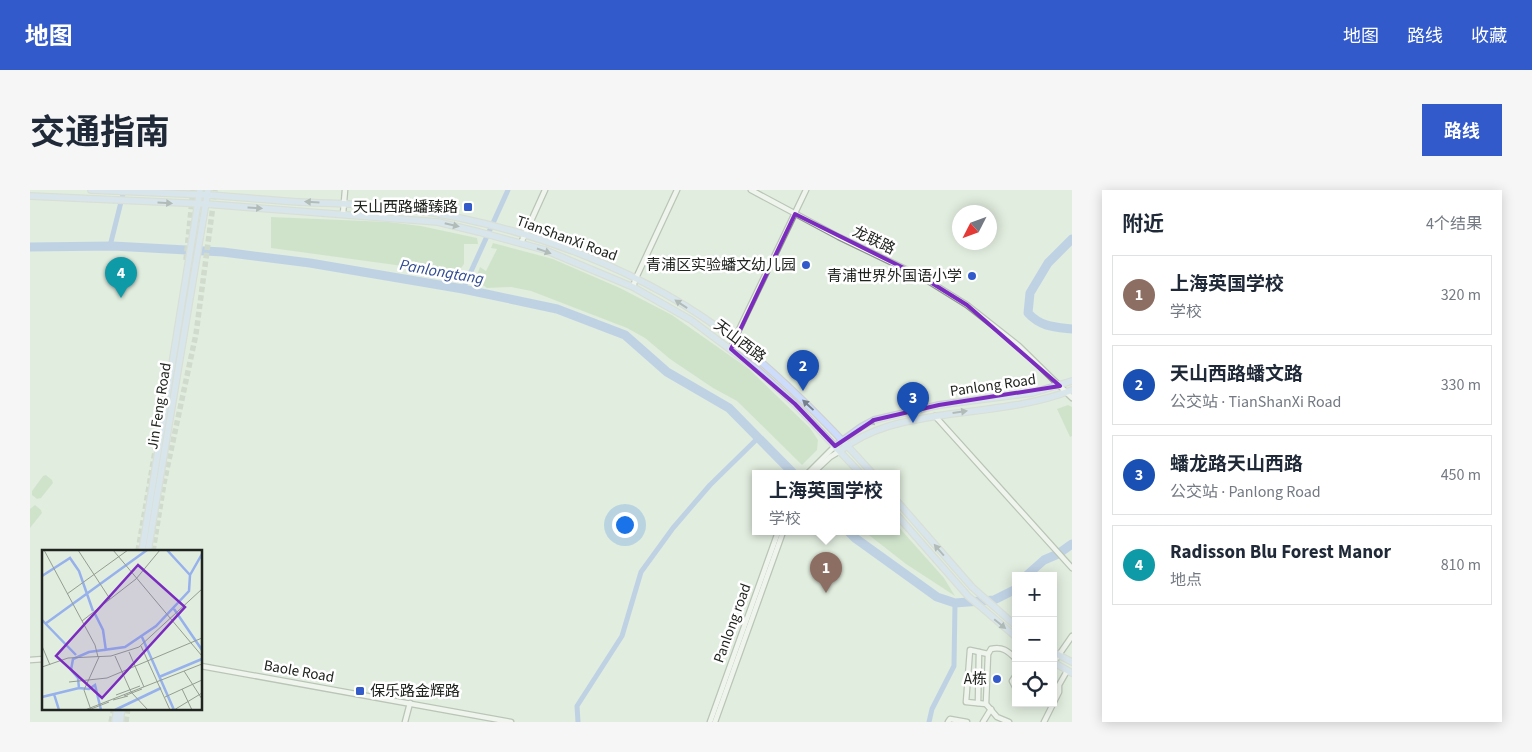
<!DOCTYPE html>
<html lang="zh">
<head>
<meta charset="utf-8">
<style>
  :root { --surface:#fff; --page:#f6f6f7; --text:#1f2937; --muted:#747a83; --line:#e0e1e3; --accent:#325aca }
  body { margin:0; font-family:"Source Sans 3","Noto Sans SC",sans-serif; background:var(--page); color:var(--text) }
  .controls { position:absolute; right:15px; bottom:15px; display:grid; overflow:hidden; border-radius:0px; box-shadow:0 2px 12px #0003 }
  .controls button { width:45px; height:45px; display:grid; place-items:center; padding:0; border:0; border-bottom:1px solid var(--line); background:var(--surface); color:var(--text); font:25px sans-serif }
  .compass { position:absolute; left:922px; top:15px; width:45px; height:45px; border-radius:50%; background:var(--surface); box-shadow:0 2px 12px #0003; rotate:228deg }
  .you { position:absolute; left:594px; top:334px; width:18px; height:18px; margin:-12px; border:4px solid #fff; border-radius:50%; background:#1a73e8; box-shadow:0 0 0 8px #1a73e833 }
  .badge { display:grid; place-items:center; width:32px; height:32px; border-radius:50%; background:var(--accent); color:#fff; font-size:16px; font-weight:700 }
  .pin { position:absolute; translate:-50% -41px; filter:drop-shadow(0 1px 2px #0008) }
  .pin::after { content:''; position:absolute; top:26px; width:18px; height:15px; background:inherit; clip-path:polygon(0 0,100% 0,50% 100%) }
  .popup { position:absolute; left:722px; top:280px; width:148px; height:65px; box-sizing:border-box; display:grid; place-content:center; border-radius:0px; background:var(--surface); filter:drop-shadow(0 1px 4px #0005); font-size:16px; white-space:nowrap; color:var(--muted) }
  .popup b { font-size:19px; color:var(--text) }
  .popup::after { content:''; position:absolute; left:50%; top:100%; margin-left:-10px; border:10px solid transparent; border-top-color:var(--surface) }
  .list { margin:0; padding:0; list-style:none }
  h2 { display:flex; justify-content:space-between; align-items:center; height:65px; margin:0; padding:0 20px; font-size:21px }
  h2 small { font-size:16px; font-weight:400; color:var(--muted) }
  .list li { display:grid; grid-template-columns:32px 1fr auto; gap:15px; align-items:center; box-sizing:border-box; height:80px; margin:0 10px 10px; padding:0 10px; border:1px solid var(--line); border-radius:0px }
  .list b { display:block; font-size:19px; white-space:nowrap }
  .list p { margin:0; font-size:16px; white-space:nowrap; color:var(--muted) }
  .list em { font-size:16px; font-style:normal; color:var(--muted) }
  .icon { flex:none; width:28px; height:28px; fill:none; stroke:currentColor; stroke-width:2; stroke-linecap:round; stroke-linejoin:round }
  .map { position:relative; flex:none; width:1042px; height:532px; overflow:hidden; border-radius:0px }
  header { display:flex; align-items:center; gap:30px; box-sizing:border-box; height:70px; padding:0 25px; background:var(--accent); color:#fff }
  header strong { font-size:24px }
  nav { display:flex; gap:28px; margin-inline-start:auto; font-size:18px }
  .intro { display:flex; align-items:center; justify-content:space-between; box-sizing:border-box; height:120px; padding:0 30px }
  h1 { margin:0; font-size:35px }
  .button { padding:12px 22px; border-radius:0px; background:var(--accent); color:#fff; font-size:18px; font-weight:700 }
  main { display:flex; gap:30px; padding:0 30px }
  aside { flex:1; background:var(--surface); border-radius:0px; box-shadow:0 2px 12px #0003 }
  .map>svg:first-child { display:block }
</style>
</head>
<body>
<header>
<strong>地图</strong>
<nav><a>地图</a><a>路线</a><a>收藏</a></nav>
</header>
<div class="intro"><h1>交通指南</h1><a class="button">路线</a></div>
<main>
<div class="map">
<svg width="1042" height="532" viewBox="0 0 1042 532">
  <rect width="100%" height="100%" fill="#e1eddf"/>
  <g fill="#b9d8b4">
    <polygon points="241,27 359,32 391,36 447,48 448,54 434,54 434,74 426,85 380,77 241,58"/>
    <polygon points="463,53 523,69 590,98 642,125 719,179 780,238 788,250 787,260 772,275 707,211 683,198 640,169 615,148 597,138 501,101 481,97 457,98 445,90 450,77 456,81 467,59 461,58"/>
    <polygon points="1038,215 1042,217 1042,246 1040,247 1027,219"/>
    <polygon points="16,285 22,290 23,293 11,308 7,309 2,305 2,301 13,286"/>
    <polygon points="5,315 11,320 12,323 0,338 0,319"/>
    <polygon points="866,334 914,388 925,406 876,374 835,342 866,342"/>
  </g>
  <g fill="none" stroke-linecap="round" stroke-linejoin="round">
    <g stroke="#96b1ec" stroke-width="5">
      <polyline points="80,56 94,0"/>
      <polyline points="433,99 478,0"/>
      <polyline points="548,532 547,516 592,446 611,382 643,338 680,295 728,248"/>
      <polyline points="899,532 902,519 924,476 925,413"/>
    </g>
    <g stroke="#96b1ec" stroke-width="9">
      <path d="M 1042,49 L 1018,73 L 1000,103 L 998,123 C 1011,137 1024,137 1042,139"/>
      <polyline points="0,57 83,56 193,62 280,73 433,99 527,119 595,145 637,182 699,218 764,284"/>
      <polyline points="819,342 825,348 907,407 925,413 964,410 986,399"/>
      <polyline points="996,386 1014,370 1028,364 1042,354"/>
    </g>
    <g stroke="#bac5b9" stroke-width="5.5" stroke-dasharray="5.5 3" stroke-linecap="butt">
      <polyline points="156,70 163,0"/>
      <polyline points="108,361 135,203"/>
      <polyline points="123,361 134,293 166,144 185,0"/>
      <polyline points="81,532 84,518"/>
      <polyline points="96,532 98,518"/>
    </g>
    <defs>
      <g id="minor">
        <polyline points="721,0 809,47 892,87 937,115 989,156 1042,208"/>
        <polyline points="313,24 315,0"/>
        <polyline points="491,53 515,0"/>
        <polyline points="603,97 606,88 647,0"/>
        <polyline points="701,159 704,150 776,0"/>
        <polyline points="905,226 1042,378"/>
        <polyline points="777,284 805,256"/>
        <polyline points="782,284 800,267 810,261"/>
        <polyline points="0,470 14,469"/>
        <polyline points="1024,472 1042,446"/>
        <polyline points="171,476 481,532"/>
        <polyline points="986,485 982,491 986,499"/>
        <polyline points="948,513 949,462"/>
        <polyline points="956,514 936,512 940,460 958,464"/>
        <polyline points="375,532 380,513"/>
        <polyline points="680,532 748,342"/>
        <polyline points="685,532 753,342"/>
        <polyline points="918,532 920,529 937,532"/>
        <polyline points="953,532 961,519"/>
        <path d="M 979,532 L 967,527 L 956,514 L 958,464 L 961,459 C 972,456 978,461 986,469"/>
        <polyline points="1014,532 1029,502 1029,495 1037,481"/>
      </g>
      <g id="major">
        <path d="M 61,0 C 100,2 139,3 178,5 C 209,7 239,10 269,12 C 306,14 342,14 378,19 C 493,35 614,79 706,151 C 756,191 801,237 843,284"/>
        <polyline points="0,6 176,14 408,32 449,42 515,60 603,97 661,130 729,181 765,214 831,284"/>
        <polyline points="805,256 831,237 844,230 909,215 1002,203 1042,191"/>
        <path d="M 810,261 C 842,236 876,231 914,225 C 957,219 1001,216 1042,200"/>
        <polyline points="866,310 942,397 986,436"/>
        <polyline points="866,324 938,406 986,447"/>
        <polyline points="112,361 170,0"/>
        <polyline points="118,361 178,0"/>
        <polyline points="1023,462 1042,472"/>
        <polyline points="1023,472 1042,483"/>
        <polyline points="85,532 87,518"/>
        <polyline points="90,532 92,518"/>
      </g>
    </defs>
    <use href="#minor" stroke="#8a9589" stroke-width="7"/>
    <use href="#major" stroke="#cecfce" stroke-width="8"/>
    <use href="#minor" stroke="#fff" stroke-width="4.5"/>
    <use href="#major" stroke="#cddcfb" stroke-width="5.5"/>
  </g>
  <defs><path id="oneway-solid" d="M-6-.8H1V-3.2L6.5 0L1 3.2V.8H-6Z" transform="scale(1.25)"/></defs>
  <g fill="#76808d">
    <use href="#oneway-solid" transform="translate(282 12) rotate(-177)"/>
    <use href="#oneway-solid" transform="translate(135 13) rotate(3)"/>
    <use href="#oneway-solid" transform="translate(225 18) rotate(4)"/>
    <use href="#oneway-solid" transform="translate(422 35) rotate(13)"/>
    <use href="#oneway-solid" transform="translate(514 61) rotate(19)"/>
    <use href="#oneway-solid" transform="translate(651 114) rotate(-146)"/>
    <use href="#oneway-solid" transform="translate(778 215) rotate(-137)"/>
    <use href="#oneway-solid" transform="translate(930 222) rotate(-8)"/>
    <use href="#oneway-solid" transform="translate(845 231) rotate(160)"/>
    <use href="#oneway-solid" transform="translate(909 360) rotate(-131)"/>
    <use href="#oneway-solid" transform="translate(970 434) rotate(39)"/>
  </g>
  <path d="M0 0H1042V532H0ZM 765,24 L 892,87 L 937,115 L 1030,196 L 909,215 L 844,230 L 805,256 L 765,214 L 701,159 Z" fill="#e1eddf" fill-opacity=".55" fill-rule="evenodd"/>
  <path fill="none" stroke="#7b2cbf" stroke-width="4" stroke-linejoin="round" d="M 765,24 L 892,87 L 937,115 L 1030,196 L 909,215 L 844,230 L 805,256 L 765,214 L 701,159 Z"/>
  <g fill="#325aca" stroke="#fff" stroke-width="2">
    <rect x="433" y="12" width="10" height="10" rx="2.5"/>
    <circle cx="776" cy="75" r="5"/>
    <circle cx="942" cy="86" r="5"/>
    <circle cx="967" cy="489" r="5"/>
    <rect x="325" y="496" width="10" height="10" rx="2.5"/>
  </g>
  <g text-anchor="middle" stroke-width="5" stroke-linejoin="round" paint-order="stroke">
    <g font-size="15" fill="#20241f" stroke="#fff" text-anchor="end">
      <text x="428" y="22">天山西路蟠臻路</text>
      <text x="766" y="80">青浦区实验蟠文幼儿园</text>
      <text x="932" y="91">青浦世界外国语小学</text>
      <text x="957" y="494">A栋</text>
      <text x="340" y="506" text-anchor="start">保乐路金辉路</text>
    </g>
    <g font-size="15" fill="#20241f" stroke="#fff">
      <text transform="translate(537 48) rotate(20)" y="5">TianShanXi Road</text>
      <text transform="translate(844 50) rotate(26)" y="5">龙联路</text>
      <text transform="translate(710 151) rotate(37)" y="5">天山西路</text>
      <text transform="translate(963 195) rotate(-8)" y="5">Panlong Road</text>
      <text transform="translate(129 216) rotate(-81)" y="5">Jin Feng Road</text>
      <text transform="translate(702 433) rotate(-70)" y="5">Panlong road</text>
      <text transform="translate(269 481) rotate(10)" y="5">Baole Road</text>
    </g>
    <g font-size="16" font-style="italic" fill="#2f4a90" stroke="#fff">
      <text transform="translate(412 81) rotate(10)" y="6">Panlongtang</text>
    </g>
  </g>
  <g transform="translate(12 360)">
    <rect width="160" height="160" fill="#e1eddf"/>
    <path fill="none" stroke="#96b1ec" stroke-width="2.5" d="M 125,0 L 148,25M 0,26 L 28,8 L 37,21 L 51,61M 132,59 L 160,100M 52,62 L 61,80 L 64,101M 0,70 L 34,105M 3,74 L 105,0M 100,87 L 132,160M 117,127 L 160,109M 12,144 L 17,160M 0,147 L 37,138M 59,160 L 53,135 L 47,139 L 37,138 L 36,128 L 29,120 L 31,109 L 47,102 L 83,97 L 114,76 L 147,41 L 148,25 L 160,4M 73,160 L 119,138"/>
    <path fill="none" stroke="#949d92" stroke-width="1" d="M 2,0 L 53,95 L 56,107M 36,0 L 68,49M 71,0 L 160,106M 25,44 L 86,0M 40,71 L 94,29 L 118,0M 0,96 L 8,115M 99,96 L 128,160M 87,102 L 102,137M 73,106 L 89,142 L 106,160M 0,117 L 26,108 L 69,106 L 97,97 L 160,39M 142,121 L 160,149M 27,132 L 65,128 L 160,88M 140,139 L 150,160M 74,145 L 98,136M 82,146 L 100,139M 123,147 L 160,130M 71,150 L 86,146M 49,159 L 67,152M 43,160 L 160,114M 49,160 L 42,140 L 57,107M 132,160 L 160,143"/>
    <path fill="#7b2cbf" fill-opacity="0.15" stroke="#7b2cbf" stroke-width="2.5" d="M 96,15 L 143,57 L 60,148 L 14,106 Z"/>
    <rect width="160" height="160" fill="none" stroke="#20241f" stroke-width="2.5"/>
  </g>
</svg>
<div class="controls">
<button>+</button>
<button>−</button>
<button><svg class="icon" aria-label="locate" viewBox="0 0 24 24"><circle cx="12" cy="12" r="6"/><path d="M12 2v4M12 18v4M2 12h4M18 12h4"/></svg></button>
</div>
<svg class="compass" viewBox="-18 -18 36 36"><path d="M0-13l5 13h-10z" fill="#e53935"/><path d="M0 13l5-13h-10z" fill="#747a83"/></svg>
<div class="you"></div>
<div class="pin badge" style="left:796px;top:403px;background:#8d6e63">1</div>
<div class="popup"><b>上海英国学校</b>学校</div>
<div class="pin badge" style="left:773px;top:201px;background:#1a4fb4">2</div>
<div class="pin badge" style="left:883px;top:233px;background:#1a4fb4">3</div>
<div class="pin badge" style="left:91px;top:108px;background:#0f9aa8">4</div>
</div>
<aside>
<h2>附近<small>4个结果</small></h2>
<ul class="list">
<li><span class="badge" style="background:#8d6e63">1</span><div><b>上海英国学校</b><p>学校</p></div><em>320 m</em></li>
<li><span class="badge" style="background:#1a4fb4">2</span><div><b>天山西路蟠文路</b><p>公交站 · TianShanXi Road</p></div><em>330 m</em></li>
<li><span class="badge" style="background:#1a4fb4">3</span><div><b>蟠龙路天山西路</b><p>公交站 · Panlong Road</p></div><em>450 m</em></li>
<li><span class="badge" style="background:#0f9aa8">4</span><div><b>Radisson Blu Forest Manor</b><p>地点</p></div><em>810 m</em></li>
</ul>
</aside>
</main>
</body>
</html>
